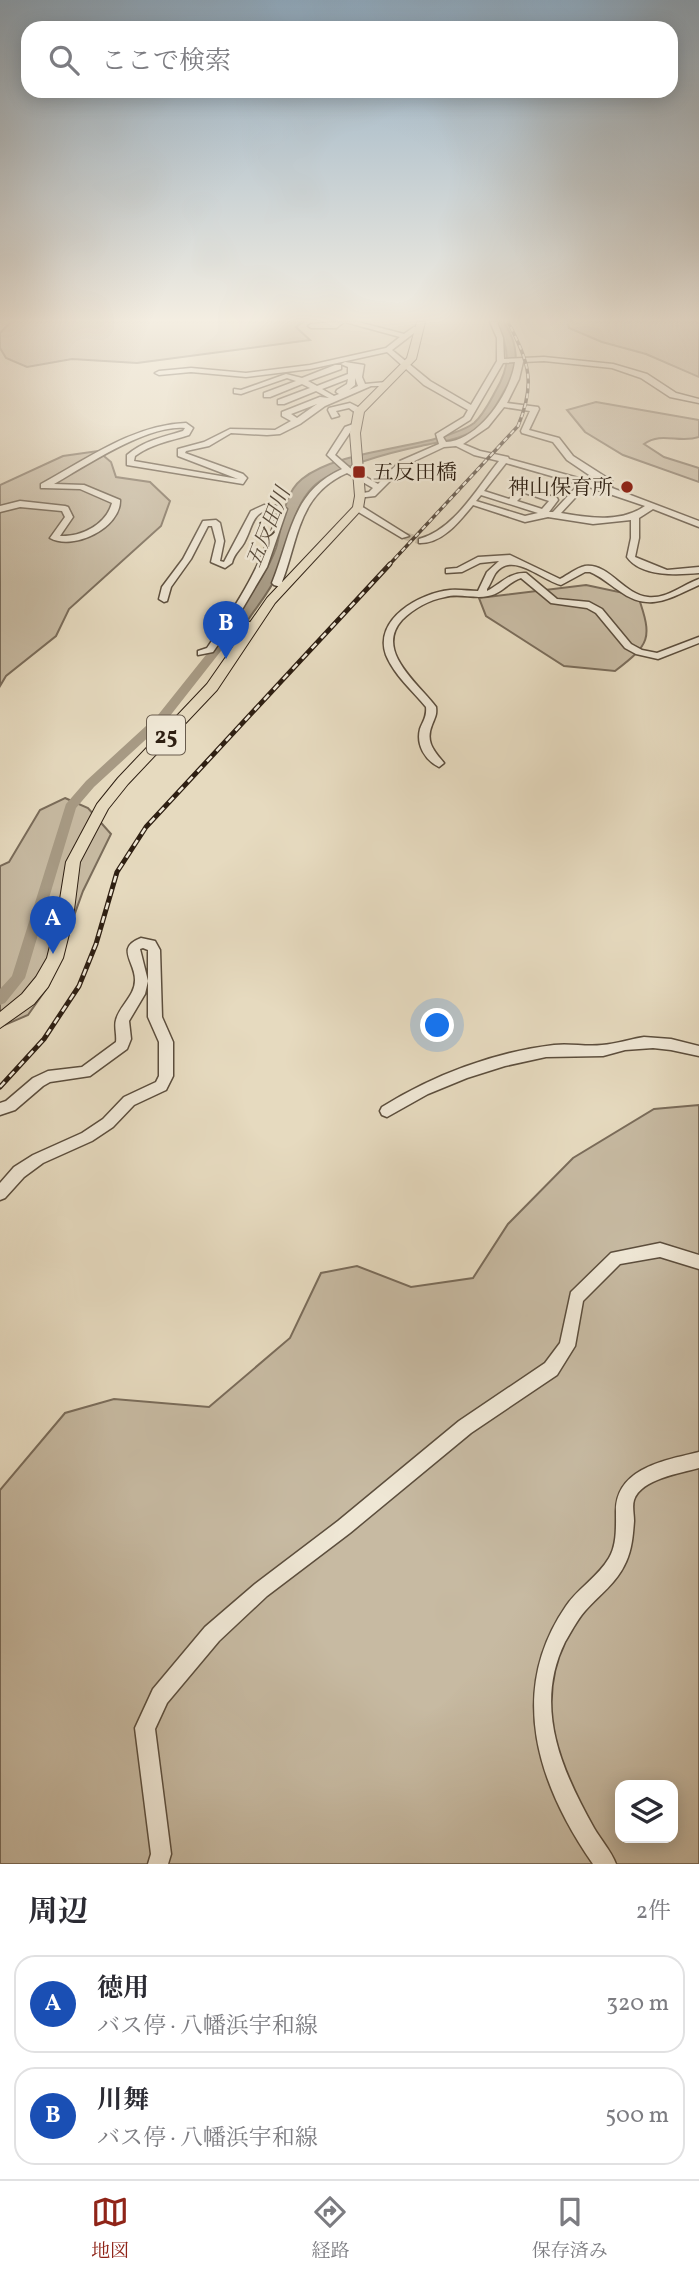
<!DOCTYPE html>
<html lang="ja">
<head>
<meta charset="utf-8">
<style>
  :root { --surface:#fff; --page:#f7f7f7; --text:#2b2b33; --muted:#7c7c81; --line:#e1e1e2; --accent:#8f2418 }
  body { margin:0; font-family:Vollkorn,"Noto Serif JP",serif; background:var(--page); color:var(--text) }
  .controls { position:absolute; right:21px; bottom:21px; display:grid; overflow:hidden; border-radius:14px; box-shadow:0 4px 18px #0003 }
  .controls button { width:63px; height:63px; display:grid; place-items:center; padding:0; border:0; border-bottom:2px solid var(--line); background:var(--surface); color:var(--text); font:35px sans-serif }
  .you { position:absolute; left:438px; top:1026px; width:24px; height:24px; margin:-18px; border:5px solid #fff; border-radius:50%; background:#1a73e8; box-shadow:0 0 0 10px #1a73e833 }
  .badge { display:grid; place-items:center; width:46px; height:46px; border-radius:50%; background:var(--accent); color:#fff; font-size:23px; font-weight:700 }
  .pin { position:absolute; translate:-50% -58px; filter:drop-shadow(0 2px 4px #0008) }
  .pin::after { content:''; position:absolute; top:37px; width:24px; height:21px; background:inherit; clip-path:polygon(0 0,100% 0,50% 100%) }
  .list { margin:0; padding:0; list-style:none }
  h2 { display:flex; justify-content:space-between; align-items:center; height:91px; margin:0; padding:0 28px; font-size:30px }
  h2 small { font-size:23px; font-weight:400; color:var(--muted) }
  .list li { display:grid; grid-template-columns:46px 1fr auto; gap:21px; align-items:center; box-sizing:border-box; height:98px; margin:0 14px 14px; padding:0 14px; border:2px solid var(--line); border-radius:21px }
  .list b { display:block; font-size:26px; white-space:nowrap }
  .list p { margin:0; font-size:23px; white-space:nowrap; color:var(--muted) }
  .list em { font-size:23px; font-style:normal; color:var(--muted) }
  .icon { flex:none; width:38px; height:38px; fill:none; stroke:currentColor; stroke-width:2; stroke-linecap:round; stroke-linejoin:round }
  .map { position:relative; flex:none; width:699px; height:1864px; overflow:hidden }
  .search { position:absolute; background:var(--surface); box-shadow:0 4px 18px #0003; left:21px; right:21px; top:21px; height:77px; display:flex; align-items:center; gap:18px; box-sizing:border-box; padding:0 24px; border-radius:21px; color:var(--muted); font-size:26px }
  .sheet { height:315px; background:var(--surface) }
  nav { display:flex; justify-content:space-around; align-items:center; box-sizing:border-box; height:98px; border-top:2px solid var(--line); background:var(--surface); font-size:19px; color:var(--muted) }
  nav a { display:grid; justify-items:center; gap:4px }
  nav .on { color:var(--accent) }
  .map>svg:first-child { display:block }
</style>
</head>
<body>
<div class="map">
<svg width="699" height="1864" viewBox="0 0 699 1864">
  <rect width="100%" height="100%" fill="#e6dabf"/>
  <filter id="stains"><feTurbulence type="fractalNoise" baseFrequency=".00286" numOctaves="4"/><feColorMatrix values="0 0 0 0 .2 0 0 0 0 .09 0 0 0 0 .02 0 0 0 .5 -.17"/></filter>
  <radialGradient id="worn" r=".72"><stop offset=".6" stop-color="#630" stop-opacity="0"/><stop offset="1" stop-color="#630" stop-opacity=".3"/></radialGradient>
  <g fill="#c7baa2" stroke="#7a6c5a" stroke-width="2" fill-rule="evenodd">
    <polygon points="11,322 303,322 296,327 310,340 137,363 72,359 27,367 6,358 0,348 0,333"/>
    <polygon points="568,322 699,322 699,377 646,354 602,342 569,328"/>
    <path d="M 596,402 L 699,420 L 699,437 C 679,444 662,431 644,444 L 664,457 L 699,468 L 699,482 L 623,455 L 585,432 L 567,410 Z"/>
    <polygon points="98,451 111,462 116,477 150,482 170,501 161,526 69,609 56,636 6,676 0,686 0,485 63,456"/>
    <path d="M 586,585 L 638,596 C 653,639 650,644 615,671 L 564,666 L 486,616 L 479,598 Z"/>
    <polygon points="65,798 88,808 111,834 83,891 49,985 28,1015 0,1027 0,866 9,862 40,810"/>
    <path d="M 699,1105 L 699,1864 L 0,1864 L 0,1490 L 65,1413 L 114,1399 L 209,1407 L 290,1338 L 321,1273 L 357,1266 L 411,1287 L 473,1278 L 508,1224 L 573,1158 L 654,1109 ZM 620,1785 L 673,1785 L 673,1838 L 620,1838 Z"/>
  </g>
  <path fill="#a79a84" stroke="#776956" stroke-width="2" d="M 496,322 L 504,322 C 518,344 520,364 507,386 C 499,400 492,415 480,426 C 463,440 442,441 421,446 C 392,452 333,467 313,487 C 290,510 290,547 277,575 C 270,591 258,605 248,620 L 235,617 C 250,595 267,573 276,548 C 283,525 282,495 302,479 C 334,453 405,449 445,436 C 455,432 465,430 474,423 C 483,415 489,403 495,392 C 511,365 510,350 496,322 Z"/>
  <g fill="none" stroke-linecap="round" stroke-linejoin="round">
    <polygon fill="#a79a84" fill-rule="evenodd" points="253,600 257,601 257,605 166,721 94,787 76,808 25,978 5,1003 0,1005 0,989 12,976 66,804 86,781 158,715 249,601"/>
    <polyline stroke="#c1b59c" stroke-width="8" stroke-dasharray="8 3.5" stroke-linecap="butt" points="405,536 422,541"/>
    <defs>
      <g id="minor">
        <polygon points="336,322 344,322 336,328 311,328 308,326 311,324"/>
        <path d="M 345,322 L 358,322 L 404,334 L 414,327 L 421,327 L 421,329 L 418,330 L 392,350 L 430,381 L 471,405 L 497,361 L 497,338 L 490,322 L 497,322 L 503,338 L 504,359 L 544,357 L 613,364 L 647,374 L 676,393 L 699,399 L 699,403 L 670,397 L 641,378 L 612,368 L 544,361 L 523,362 L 519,379 L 507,403 L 538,407 L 539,409 L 529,430 L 559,438 L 573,456 L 612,481 L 612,488 L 699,521 L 699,527 L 653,509 L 639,518 L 639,538 L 635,557 L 667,570 L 699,567 L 699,573 C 677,575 641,577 627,557 L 631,538 L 631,520 L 593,524 L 548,517 L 525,522 L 473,505 C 459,522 442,544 419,543 L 419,539 C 454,530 477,488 499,461 L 474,455 L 456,446 L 444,447 L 406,465 L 375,496 L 357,498 L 357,494 L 369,492 L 373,488 L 347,473 C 298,495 299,537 282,582 L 289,585 L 284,588 L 274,585 L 272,583 C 291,537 291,492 342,469 L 327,455 L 345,427 L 356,423 L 360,425 L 351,431 L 335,455 L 350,468 L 378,484 L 400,461 L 439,444 L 436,434 L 464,417 L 468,410 L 424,385 L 387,352 L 310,369 L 246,377 L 191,372 L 159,375 L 155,373 L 159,371 L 191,368 L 246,373 L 310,365 L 386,348 L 400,337 ZM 515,362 C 511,393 479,440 446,442 L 443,437 L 470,420 L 503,363 ZM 504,407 L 530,411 L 521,431 L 522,433 L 553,442 L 567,460 L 604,485 L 509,459 L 508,457 L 480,451 L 463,444 L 488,427 ZM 506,463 L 579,484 L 553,512 L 549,512 L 558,500 L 557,498 L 523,488 L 509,499 L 484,491 ZM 586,486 L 645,506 C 621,523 589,518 561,513 ZM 525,493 L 549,501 L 542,509 L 517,501 ZM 481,495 L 538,513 L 525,516 L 476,501 Z"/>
        <path d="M 345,362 L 364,365 L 362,377 L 365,384 L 386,382 L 390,384 L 386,386 L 371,386 L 325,406 L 300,424 L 280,434 L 267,435 L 231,433 L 209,446 L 186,451 L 185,453 L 243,474 L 247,478 L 243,484 L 127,465 L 127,455 C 143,441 163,437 183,431 L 185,428 C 148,424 87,465 54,484 L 84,485 L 120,500 C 121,528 73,551 50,538 L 65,517 L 62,511 L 20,507 L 0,512 L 0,506 L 20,501 L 65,506 L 68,507 L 73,517 L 60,536 C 81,537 106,525 112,503 L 80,489 L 44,488 L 41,488 L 41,484 C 87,459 133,425 186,423 L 193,428 L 189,435 C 170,441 151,444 135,456 L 134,461 L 238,479 L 178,456 L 178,449 L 204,442 L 230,429 L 275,430 L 291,421 L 282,416 L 282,412 L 320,397 L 329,398 L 316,391 L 284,404 L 278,404 L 278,400 L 310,388 L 302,384 L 270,397 L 264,397 L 264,393 L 296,381 L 287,378 L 241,394 L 234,393 L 234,389 L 241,390 L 286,374 L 302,378 L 335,365 L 341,365 L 341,369 L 308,381 L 317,386 L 348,374 L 348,367 L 341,364 ZM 355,378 L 358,386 L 349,390 L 355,385 ZM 348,379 L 347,384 L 337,390 L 336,392 L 339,394 L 334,396 L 322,389 ZM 317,404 L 297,418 L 291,414 Z"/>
        <polygon points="350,403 362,409 362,413 356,413 349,408 336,411 339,416 332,418 328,410 329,408"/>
        <path d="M 264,505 L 283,506 L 287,509 L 267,567 L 237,618 L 258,625 L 253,628 L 233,623 L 213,652 L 198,655 L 198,651 L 207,648 C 238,603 263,564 278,511 C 252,507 254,525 244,543 C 240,550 234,554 232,563 L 225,568 L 211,562 L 216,541 L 212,526 L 208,526 L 191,559 L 171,587 L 167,601 L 164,602 L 159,599 L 162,587 L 183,559 L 203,521 L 216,520 L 220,523 L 224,541 L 220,561 L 224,562 L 251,511 Z"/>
        <polygon points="355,506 361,506 409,536 402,538 355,510"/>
        <path d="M 510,555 L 560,579 C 568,575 576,568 585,566 C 609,563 624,595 648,597 C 667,599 682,585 699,579 L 699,585 C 668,599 649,613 618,590 C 609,584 600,576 590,572 L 585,572 L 561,585 C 540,579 511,550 495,574 C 492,579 490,585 487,589 L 487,591 C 501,584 509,572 526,573 L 557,599 L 589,602 L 602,609 L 631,644 L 642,650 L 657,653 L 699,637 L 699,643 L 658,659 L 636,654 L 625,648 L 596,613 L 587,608 L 551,603 L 521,578 C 508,582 502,594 488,596 C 474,599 459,593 445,597 C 429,600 413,609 402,620 C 374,651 419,684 436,707 C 437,715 435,717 432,725 C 425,742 434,751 444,763 L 439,767 C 425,760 416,745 420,729 C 423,721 427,717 426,707 C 413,691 394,675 386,655 C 373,619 420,593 450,590 C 459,589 469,591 478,591 L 487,572 L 499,561 L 480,563 L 462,572 L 446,573 L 446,569 L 457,568 L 478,557 Z"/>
        <path d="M 141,938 L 155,941 L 160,950 L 162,1017 L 173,1042 L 173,1076 L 166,1090 L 134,1105 L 113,1127 L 92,1141 L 43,1163 L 24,1177 L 5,1198 L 0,1200 L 0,1183 L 14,1167 L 33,1155 L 82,1133 L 103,1119 L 124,1097 L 156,1082 L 159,1076 L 159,1042 L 148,1017 L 148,950 L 143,948 L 140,949 L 148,981 L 145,994 L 129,1021 L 131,1039 L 127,1049 L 90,1076 L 50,1082 L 43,1086 L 15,1110 L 0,1115 L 0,1103 L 6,1101 L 33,1078 L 48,1071 L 82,1067 L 116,1042 C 117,1035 114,1026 116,1020 C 120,1005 135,996 135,980 C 135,961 115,948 141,938 Z"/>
        <path d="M 644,1037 L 671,1039 L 699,1046 L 699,1056 L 671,1050 L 653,1048 L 625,1050 L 603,1056 L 546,1057 L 505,1066 L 467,1078 L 428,1094 L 387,1117 L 382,1115 L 380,1111 L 382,1107 C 433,1075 494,1052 554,1045 C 570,1043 586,1047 602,1045 C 616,1044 630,1039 644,1037 Z"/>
        <polygon points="660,1243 699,1255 699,1269 660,1257 620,1264 583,1301 575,1346 557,1375 471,1433 350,1533 267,1596 219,1641 167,1703 155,1729 171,1854 168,1864 148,1864 151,1854 135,1728 153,1689 205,1627 255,1584 338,1521 459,1421 545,1363 560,1343 571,1292 611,1253"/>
        <path d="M 699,1452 L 699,1468 C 681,1473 641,1479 634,1500 C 632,1506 634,1514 634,1521 C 633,1535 632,1549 626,1562 C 617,1583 599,1595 585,1611 C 577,1620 571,1632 565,1642 C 533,1707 562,1771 594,1828 C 601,1840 611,1851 616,1864 L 593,1864 C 538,1785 507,1692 566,1606 C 578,1588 598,1577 609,1558 C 617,1545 616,1527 616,1511 C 616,1468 666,1460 699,1452 Z"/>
      </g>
      <polygon id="major" points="417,322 425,322 416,359 364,412 360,433 365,496 363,508 275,603 217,690 128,784 108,809 80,862 73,918 63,958 48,987 34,1004 0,1028 0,1012 22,994 36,977 47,958 57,918 66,862 97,804 118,778 207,684 267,598 353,507 355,496 350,433 354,411 407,358"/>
    </defs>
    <use href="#minor" stroke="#5c4e3d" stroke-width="3"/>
    <use href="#major" stroke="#2e1f12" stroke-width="2"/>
    <use href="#minor" fill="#efe7d5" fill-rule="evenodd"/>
    <use href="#major" fill="#e6dabf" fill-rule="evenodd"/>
    <defs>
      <path id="rail-far1" d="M 388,566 L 518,426 C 536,383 529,362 508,322"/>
      <polyline id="rail" points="0,1087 44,1039 79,986 96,944 117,872 146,827 390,564"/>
    </defs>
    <use href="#rail-far1" stroke="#2e1f12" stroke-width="3.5"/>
    <use href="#rail" stroke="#2e1f12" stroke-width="5"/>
    <use href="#rail-far1" stroke="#efe7d5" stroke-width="2" stroke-dasharray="5" stroke-linecap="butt"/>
    <use href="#rail" stroke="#efe7d5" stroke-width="2.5" stroke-dasharray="7" stroke-linecap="butt"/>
  </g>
  <linearGradient id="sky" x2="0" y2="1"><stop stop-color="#8eaac0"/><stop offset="0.55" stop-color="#f4eee2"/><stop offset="1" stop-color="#f4eee2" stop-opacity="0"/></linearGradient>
  <rect width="699" height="583" fill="url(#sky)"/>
  <g fill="#8f2418" stroke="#efe7d5" stroke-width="2.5">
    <rect x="352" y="465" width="14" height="14" rx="3.5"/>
    <circle cx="627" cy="487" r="7"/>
  </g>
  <g text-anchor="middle" stroke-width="5" stroke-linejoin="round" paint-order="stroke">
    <g font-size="21" fill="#2e1f12" stroke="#efe7d5" text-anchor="start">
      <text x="373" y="479">五反田橋</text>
      <text x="613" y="494" text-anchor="end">神山保育所</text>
    </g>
    <g font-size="21" font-style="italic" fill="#584a3a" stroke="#efe7d5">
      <text transform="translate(268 527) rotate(-68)" y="7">五反田川</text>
    </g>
    <rect fill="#efe7d5" stroke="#685b4c" stroke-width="2" x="147" y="715.5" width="38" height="39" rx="5"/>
    <g font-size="23" font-weight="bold" fill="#2e1f12">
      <text x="166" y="743">25</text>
    </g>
  </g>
  <rect width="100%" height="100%" filter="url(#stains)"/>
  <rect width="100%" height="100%" fill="url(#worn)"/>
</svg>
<div class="controls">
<button><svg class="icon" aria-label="layers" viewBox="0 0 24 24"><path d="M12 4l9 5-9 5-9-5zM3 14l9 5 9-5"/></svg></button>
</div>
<div class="you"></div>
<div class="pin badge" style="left:53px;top:954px;background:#1a4fb4">A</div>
<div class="pin badge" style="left:226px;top:659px;background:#1a4fb4">B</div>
<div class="search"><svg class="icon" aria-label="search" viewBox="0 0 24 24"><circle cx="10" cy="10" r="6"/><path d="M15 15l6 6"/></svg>ここで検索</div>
</div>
<section class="sheet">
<h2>周辺<small>2件</small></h2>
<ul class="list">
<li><span class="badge" style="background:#1a4fb4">A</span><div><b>徳用</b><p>バス停 · 八幡浜宇和線</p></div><em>320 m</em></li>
<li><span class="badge" style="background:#1a4fb4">B</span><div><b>川舞</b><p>バス停 · 八幡浜宇和線</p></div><em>500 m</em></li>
</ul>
</section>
<nav>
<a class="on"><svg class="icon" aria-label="map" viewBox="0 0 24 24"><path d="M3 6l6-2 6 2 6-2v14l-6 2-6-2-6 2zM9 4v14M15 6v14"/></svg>地図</a>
<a><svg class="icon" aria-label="directions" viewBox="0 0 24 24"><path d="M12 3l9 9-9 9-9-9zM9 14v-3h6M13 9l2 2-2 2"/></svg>経路</a>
<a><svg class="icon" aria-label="saved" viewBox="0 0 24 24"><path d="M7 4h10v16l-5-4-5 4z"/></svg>保存済み</a>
</nav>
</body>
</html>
